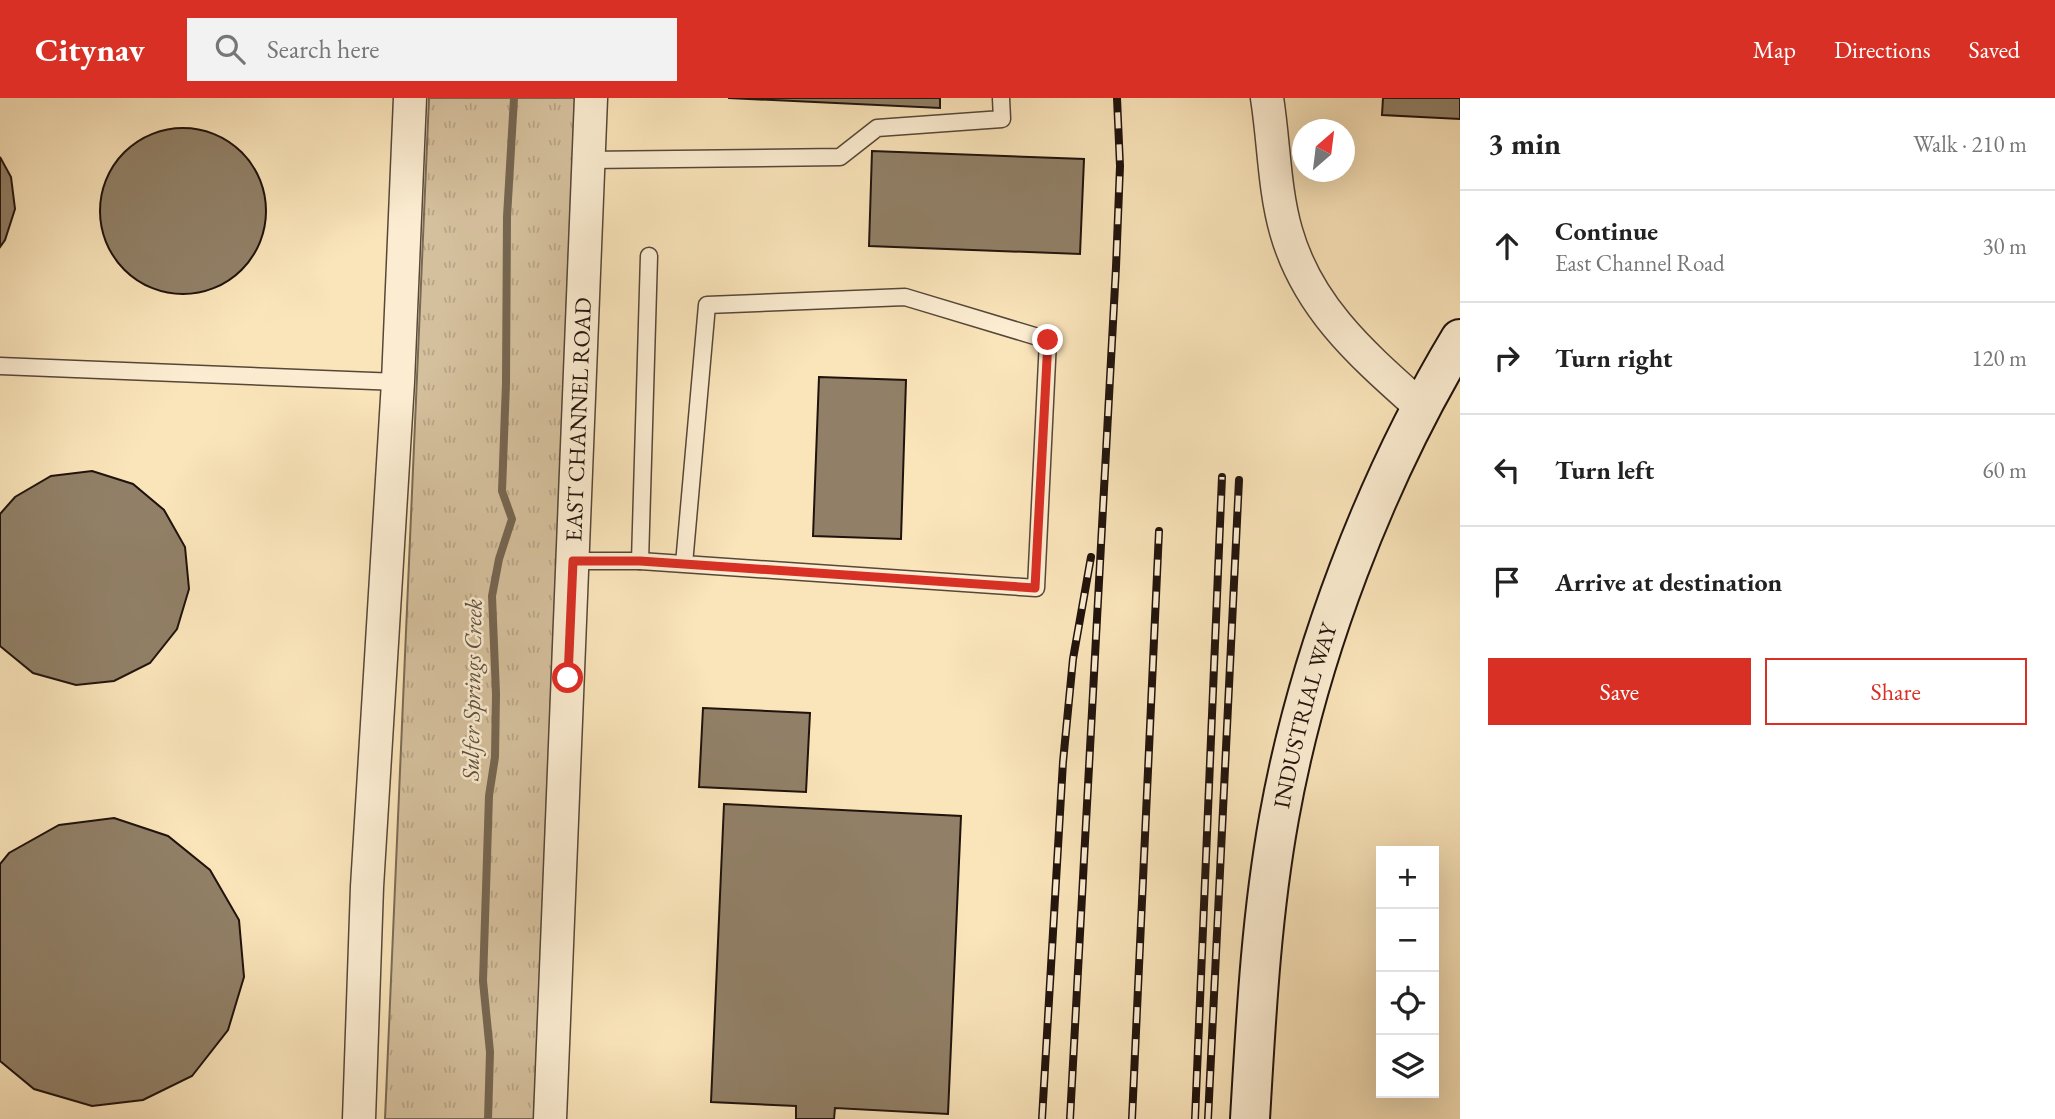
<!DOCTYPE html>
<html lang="en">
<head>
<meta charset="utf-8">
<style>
  :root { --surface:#fff; --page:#f2f2f2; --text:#222; --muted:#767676; --line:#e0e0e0; --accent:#d93025 }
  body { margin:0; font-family:"EB Garamond",serif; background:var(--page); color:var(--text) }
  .controls { position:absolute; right:21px; bottom:21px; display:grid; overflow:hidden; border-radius:0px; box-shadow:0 7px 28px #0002 }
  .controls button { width:63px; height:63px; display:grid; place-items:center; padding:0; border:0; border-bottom:2px solid var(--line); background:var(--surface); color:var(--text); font:35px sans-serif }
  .compass { position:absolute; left:1292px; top:21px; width:63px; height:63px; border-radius:50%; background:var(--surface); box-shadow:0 7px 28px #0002; rotate:28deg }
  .stop { position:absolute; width:21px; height:21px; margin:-16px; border:5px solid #d93025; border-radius:50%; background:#fff }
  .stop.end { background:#d93025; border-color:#fff; box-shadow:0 2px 7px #0008 }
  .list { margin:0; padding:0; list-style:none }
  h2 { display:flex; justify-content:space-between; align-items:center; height:91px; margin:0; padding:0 28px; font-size:30px }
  h2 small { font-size:23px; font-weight:400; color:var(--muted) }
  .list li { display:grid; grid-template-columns:46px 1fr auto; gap:21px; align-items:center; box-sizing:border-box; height:112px; padding:0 28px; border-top:2px solid var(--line) }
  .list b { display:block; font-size:26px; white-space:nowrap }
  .list p { margin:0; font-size:23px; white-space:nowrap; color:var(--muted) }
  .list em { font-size:23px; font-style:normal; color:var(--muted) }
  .actions { display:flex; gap:14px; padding:21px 28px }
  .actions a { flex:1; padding:16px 0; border:2px solid var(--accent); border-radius:0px; text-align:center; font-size:24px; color:var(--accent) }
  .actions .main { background:var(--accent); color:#fff }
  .icon { flex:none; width:38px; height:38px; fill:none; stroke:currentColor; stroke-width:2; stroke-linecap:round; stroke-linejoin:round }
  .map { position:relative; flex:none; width:1460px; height:1021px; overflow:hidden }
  header { display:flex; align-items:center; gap:42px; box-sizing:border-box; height:98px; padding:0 35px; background:var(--accent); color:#fff }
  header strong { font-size:33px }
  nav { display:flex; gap:38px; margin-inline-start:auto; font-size:24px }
  .search { width:490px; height:63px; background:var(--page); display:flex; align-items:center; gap:18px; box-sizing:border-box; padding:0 24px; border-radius:0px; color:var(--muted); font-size:26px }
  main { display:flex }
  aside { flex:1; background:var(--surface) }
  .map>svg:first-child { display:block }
</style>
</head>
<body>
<header>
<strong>Citynav</strong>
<div class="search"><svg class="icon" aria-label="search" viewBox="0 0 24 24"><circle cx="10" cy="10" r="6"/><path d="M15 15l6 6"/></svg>Search here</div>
<nav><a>Map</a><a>Directions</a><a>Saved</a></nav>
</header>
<main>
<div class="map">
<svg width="1460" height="1021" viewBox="0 0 1460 1021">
  <defs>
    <pattern id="grass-tufts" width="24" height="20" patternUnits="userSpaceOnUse" patternTransform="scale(1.75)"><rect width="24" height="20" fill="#d5c09d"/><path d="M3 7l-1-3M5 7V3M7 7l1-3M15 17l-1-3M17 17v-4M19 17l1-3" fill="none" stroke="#b7a486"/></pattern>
  </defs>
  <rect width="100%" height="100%" fill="#fae4ba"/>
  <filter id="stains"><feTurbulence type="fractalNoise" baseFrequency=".00286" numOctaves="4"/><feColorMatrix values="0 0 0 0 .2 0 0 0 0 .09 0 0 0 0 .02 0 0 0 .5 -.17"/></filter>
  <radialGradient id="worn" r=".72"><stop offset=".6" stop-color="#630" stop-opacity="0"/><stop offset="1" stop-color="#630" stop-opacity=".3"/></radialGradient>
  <polygon fill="url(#grass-tufts)" stroke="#7a6a55" stroke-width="2" points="429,0 575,0 534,1021 385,1021"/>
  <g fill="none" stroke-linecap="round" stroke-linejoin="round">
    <polyline stroke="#766651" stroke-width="8" points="488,1021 490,954 483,883 489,698 495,659 496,596 492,498 499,461 512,421 502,393 506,285 507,119 514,0"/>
  </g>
  <g fill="#918067" stroke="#20130d" stroke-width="2">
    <polygon points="728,0 940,0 940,10"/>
    <polygon points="1383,0 1460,0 1460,21 1382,17"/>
    <circle cx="183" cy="113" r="83"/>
    <polygon points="872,53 1084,61 1080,156 869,148"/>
    <polygon points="0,59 11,79 15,111 5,142 0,149"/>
    <polygon points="819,279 906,282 901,441 813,438"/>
    <polygon points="92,373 133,386 164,412 185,449 189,491 177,531 150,565 114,583 76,587 33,575 0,548 0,416 15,399 51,378"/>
    <polygon points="703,610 810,615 806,694 699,689"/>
    <polygon points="724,706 961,718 948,1016 835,1010 834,1021 796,1021 796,1008 711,1004"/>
    <polygon points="114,720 168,738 210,772 239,822 244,879 228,932 192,978 143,1002 92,1008 34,991 0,963 0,766 9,755 59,727"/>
  </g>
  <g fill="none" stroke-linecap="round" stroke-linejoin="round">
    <defs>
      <g id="lane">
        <polyline points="588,62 840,59 877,30 1002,21 1001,0"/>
        <polyline points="0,268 398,284"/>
        <polyline points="573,463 640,463 649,158"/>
        <polyline points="640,463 1036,490 1048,242 905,199 707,207 684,466"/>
      </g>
      <g id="street">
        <path d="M 1267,0 C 1274,44 1274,91 1286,133 C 1308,211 1364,258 1422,310"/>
        <polyline points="359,1021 367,789 398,284 410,0"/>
        <path id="s1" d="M 550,1021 L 591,0"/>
      </g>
      <g id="secondary">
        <path id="s2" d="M 1250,1021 C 1256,920 1261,820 1279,720 C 1308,558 1375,382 1460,241"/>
      </g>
    </defs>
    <use href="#lane" stroke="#564738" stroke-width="19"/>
    <use href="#street" stroke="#564738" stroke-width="35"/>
    <use href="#secondary" stroke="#20130d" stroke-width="42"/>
    <use href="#lane" stroke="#fcedd2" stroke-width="16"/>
    <use href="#street" stroke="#fcedd2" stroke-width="32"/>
    <use href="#secondary" stroke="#fcedd2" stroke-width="38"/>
    <defs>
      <g id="rail">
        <polyline points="1042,1021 1063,664 1073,561 1091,459"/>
        <polyline points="1070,1021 1116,169 1120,68 1117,0"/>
        <polyline points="1132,1021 1159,433"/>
        <polyline points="1195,1021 1222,379"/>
        <polyline points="1208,1021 1239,382"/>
      </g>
    </defs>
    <use href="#rail" stroke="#20130d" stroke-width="8"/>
    <use href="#rail" stroke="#fcedd2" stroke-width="5" stroke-dasharray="16" stroke-linecap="butt"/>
  </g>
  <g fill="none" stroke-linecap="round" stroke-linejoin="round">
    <polyline stroke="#d93025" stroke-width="9" points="568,580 573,463 640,463 1035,490 1048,242"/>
  </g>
  <g text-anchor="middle" stroke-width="5" stroke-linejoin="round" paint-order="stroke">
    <g font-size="23" fill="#20130d" stroke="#fcedd2">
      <text dy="8" stroke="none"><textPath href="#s1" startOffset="700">EAST CHANNEL ROAD</textPath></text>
      <text dy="8" stroke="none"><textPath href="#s2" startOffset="408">INDUSTRIAL WAY</textPath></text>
    </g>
    <g font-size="24" font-style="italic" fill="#615140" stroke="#fcedd2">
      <text transform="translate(472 592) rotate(-89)" y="8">Sulfer Springs Creek</text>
    </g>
  </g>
  <rect width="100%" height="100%" filter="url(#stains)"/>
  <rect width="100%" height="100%" fill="url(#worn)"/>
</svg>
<div class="controls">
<button>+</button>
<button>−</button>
<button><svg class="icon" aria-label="locate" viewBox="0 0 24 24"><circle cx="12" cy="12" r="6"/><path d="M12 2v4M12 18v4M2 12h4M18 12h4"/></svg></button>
<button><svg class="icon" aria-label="layers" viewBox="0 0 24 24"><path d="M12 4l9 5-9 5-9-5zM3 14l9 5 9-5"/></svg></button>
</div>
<svg class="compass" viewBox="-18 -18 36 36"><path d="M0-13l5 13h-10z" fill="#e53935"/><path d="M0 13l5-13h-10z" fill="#767676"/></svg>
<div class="stop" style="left:568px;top:580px"></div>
<div class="stop end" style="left:1048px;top:242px"></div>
</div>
<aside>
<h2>3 min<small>Walk · 210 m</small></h2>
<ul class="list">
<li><svg class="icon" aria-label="ahead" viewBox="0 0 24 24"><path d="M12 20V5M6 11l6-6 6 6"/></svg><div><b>Continue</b><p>East Channel Road</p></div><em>30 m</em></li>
<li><svg class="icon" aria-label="right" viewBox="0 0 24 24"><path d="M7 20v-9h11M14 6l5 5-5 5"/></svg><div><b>Turn right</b></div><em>120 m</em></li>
<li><svg class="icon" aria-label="left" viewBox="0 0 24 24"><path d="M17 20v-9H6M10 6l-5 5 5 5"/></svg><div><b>Turn left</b></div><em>60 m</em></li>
<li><svg class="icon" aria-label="arrive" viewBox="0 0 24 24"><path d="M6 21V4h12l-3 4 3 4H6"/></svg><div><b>Arrive at destination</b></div></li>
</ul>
<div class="actions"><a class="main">Save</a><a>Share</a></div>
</aside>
</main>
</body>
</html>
